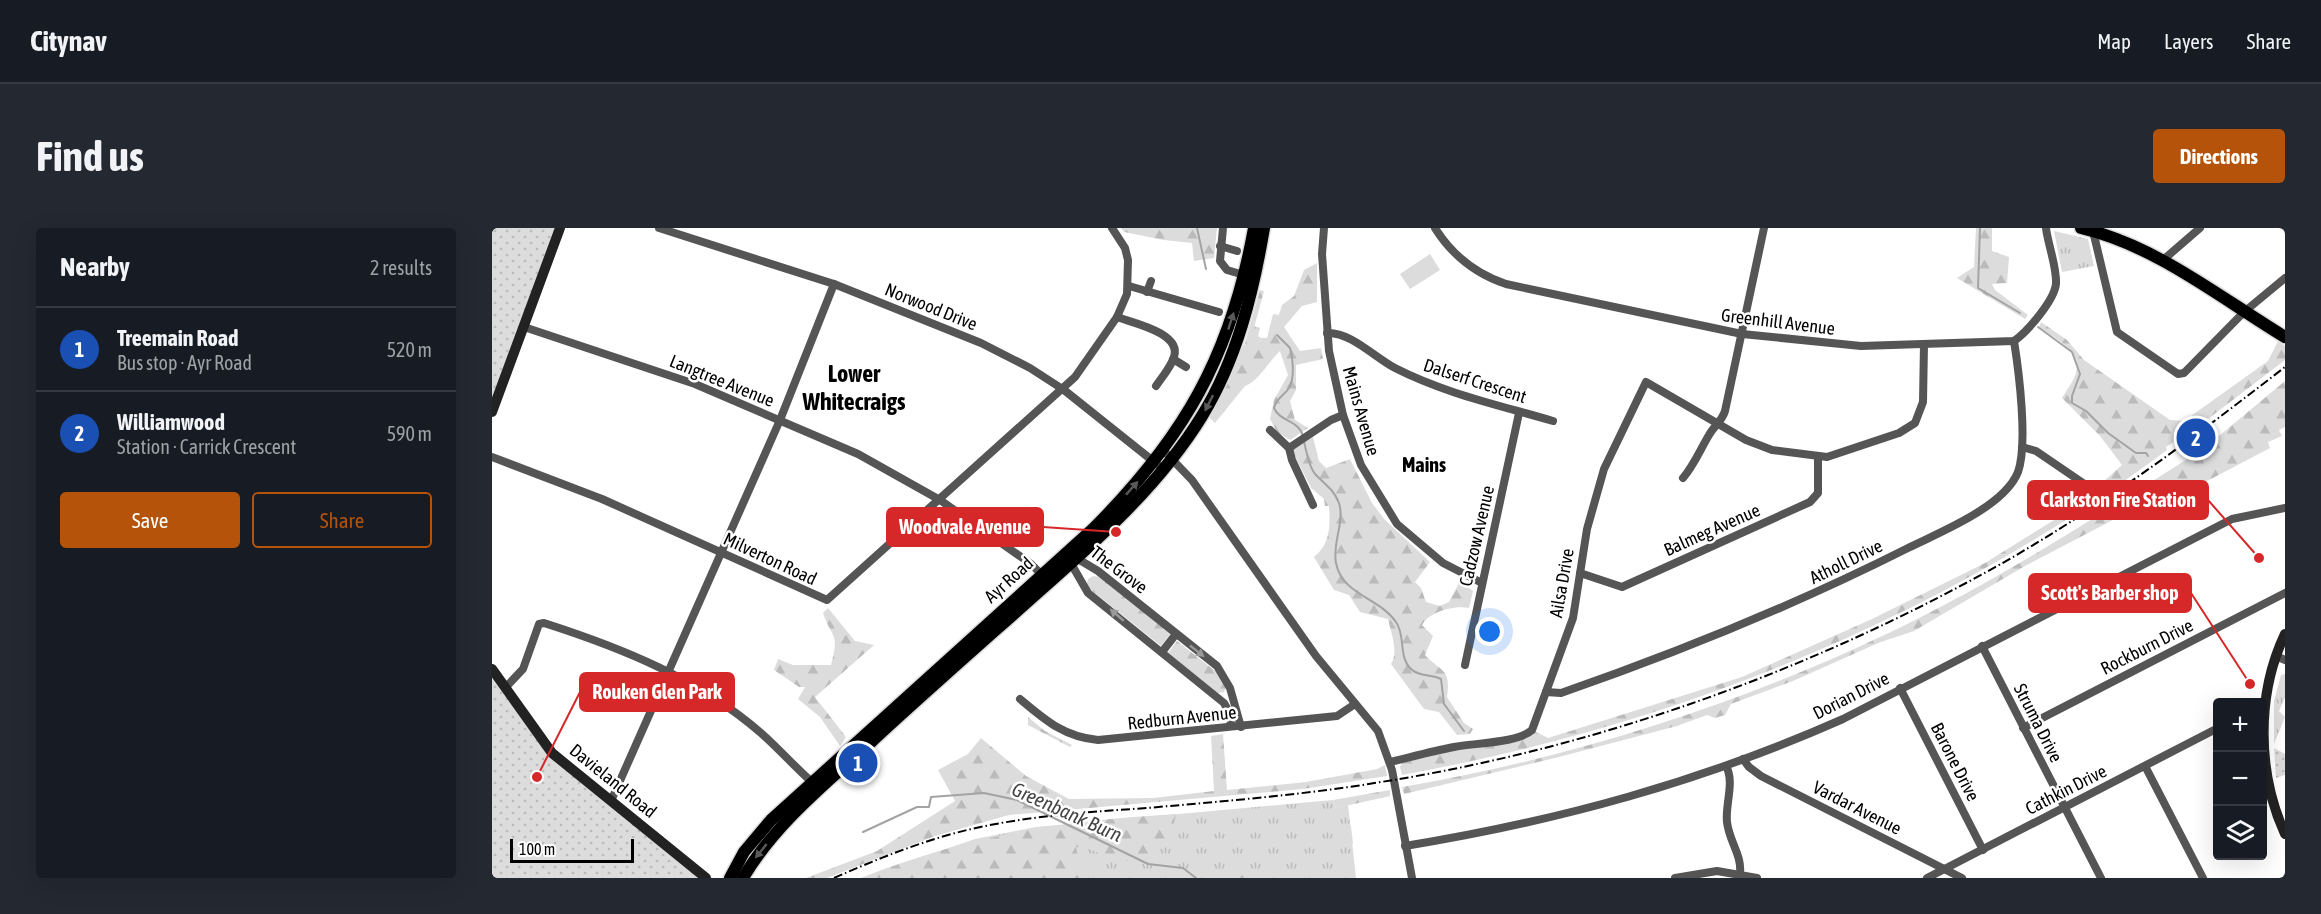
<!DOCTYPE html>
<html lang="en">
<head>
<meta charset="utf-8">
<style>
  :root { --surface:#171b24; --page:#242831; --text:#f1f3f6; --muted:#9ea1a6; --line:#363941; --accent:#b45309 }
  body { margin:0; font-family:"Asap Condensed",sans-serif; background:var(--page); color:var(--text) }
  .controls { position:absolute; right:18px; bottom:18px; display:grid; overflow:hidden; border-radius:6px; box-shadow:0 6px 24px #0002 }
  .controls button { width:54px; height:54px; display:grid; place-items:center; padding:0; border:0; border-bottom:2px solid var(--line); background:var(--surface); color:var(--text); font:30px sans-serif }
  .scale { position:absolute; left:18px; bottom:15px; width:124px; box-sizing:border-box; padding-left:6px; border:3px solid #000; border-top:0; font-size:16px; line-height:21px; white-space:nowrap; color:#000; -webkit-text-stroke:4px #fff; paint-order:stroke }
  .you { position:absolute; left:998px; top:404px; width:21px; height:21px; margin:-15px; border:4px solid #fff; border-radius:50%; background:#1a73e8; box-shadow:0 0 0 9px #1a73e833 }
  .badge { display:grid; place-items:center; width:39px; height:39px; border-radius:50%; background:var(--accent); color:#fff; font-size:20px; font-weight:700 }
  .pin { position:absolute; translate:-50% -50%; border:3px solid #fff; box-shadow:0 2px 6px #0006 }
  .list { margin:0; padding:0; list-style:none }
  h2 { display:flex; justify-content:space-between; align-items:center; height:78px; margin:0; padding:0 24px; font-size:26px }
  h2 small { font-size:20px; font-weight:400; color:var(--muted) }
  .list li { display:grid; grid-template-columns:39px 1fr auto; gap:18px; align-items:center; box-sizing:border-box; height:84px; padding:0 24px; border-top:2px solid var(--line) }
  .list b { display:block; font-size:22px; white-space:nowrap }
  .list p { margin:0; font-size:20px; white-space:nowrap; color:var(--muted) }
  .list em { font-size:20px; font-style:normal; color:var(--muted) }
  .actions { display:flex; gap:12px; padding:18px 24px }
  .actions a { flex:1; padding:14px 0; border:2px solid var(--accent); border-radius:6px; text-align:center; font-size:21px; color:var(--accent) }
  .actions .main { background:var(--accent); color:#fff }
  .icon { flex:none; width:33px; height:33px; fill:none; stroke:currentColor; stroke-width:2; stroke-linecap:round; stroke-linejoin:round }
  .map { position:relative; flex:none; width:1793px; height:650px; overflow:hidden; border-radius:6px }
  header { display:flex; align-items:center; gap:36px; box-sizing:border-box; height:84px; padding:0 30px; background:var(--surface); border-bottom:2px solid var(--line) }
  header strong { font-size:28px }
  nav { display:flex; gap:33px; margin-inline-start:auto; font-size:21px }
  .intro { display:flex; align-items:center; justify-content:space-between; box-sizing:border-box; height:144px; padding:0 36px }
  h1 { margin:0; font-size:42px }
  .button { padding:15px 27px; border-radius:6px; background:var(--accent); color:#fff; font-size:21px; font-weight:700 }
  main { display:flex; gap:36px; padding:0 36px }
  aside { flex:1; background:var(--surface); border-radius:6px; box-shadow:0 6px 24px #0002 }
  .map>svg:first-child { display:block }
</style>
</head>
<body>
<header>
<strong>Citynav</strong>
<nav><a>Map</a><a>Layers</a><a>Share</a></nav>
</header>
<div class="intro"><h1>Find us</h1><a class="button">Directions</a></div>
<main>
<aside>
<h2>Nearby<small>2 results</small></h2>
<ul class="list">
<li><span class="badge" style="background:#1a4fb4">1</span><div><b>Treemain Road</b><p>Bus stop · Ayr Road</p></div><em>520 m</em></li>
<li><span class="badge" style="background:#1a4fb4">2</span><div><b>Williamwood</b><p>Station · Carrick Crescent</p></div><em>590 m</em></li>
</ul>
<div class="actions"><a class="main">Save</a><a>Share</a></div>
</aside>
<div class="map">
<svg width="1793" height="650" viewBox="0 0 1793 650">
  <defs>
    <pattern id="grass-tufts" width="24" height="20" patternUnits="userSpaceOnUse" patternTransform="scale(1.5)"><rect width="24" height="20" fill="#dcdcdc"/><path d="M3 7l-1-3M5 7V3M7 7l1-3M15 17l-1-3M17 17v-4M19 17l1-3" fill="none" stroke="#bbb"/></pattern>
    <pattern id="forest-firs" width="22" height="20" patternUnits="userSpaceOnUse" patternTransform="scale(1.5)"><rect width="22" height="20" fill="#dcdcdc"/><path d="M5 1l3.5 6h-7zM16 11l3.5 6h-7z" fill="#bbb"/></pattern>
    <pattern id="park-dots" width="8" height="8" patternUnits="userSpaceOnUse" patternTransform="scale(1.5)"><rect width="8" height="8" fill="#dcdcdc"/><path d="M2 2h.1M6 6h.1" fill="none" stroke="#bbb" stroke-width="1.8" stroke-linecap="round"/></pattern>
  </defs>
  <rect width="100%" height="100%" fill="#fff"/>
  <g fill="url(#grass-tufts)">
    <polygon points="1562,3 1596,11 1602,38 1570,44"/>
    <polygon points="761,98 768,100 766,108 769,110 754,130 752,128"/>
    <polygon points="1793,446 1793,470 1787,483 1793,489 1782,516 1782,473 1789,447"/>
    <polygon points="841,572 844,580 856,577 864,650 369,650 483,611 544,599"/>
  </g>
  <g fill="url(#forest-firs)">
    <polygon points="629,0 725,0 722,30 702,33 700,15 672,12 632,4"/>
    <polygon points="1484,0 1500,0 1500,23 1517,29 1515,55 1500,56 1503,62 1536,87 1533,91 1465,50 1482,39"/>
    <path d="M 825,35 L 825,74 L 810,78 L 792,99 L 808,123 L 829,120 L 831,131 L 804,137 L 804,162 L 798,173 L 803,192 L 816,200 L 798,212 L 785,204 L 778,191 L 782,172 L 796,147 L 788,123 C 777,133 767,153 753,158 L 723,195 L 715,187 L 753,115 L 768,62 L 772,63 L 754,129 L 769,110 L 775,110 L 781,86 L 787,87 L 790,77 L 802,68 L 812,42 Z"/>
    <path d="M 1549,94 L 1575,112 L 1592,132 L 1678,192 L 1692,193 L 1776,133 L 1786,113 L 1793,118 L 1793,132 L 1703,201 L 1700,199 L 1687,208 L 1689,212 L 1685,214 L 1683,213 L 1674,219 L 1675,222 C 1451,390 1185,497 910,547 L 908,539 L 910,535 L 1042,503 L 1056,510 L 1250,449 L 1380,391 L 1493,335 L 1583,279 L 1630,237 L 1608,208 L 1570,170 C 1574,163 1582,153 1584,145 C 1590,122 1562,110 1547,99 Z"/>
    <path d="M 1793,153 L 1793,199 L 1787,202 L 1790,208 L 1776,214 L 1778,220 L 1681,271 L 1661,271 L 1533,338 L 1422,403 L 1386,415 L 1301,453 L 1239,476 L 1233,487 L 1223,490 L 1215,487 L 1185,498 L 1063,530 L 912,566 L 910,559 C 1080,530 1247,477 1403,402 C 1506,352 1603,290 1700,228 L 1704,233 L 1724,218 L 1721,213 Z"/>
    <path d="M 821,209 L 827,233 L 834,240 L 858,231 L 880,275 L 893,292 L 938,334 L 923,354 L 929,360 L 934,374 L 948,378 L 957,374 L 968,353 L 981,363 L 977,380 C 963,377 938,383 930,397 L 941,408 L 933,427 C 950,445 959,440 955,469 L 972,495 L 981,501 L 978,506 L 965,507 L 947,484 L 932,481 L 899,436 C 907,424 899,405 896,391 L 868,384 L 857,367 L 842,362 L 822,329 C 839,316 838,297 837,278 L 833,278 L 832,271 L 819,260 L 800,222 Z"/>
    <polygon points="601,348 609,349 679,405 669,418 594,358 596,351"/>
    <path d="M 336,380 L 363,413 L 382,417 L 323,469 L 354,509 L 348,518 L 328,489 L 306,471 L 313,459 L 307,459 L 282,442 L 286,431 L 301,437 L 339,437 C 348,403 340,412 331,385 Z"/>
    <polygon points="685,413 727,446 734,460 732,464 726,465 676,425"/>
    <polygon points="536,489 553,503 580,517 578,519 536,497"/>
    <polygon points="731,506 735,562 814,554 885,541 893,537 895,548 811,561 517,587 443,608 335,650 314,650 385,623 463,573 446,542 476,526 489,510 534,548 577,571 661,570 722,563 719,508"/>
    <polygon points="898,562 898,568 844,580 841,572"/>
    <path d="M 684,586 C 678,622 656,641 619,630 C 606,626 599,619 584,619 L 586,628 L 596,637 L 596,648 L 593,650 L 369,650 C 478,607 568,593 684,586 Z"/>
    <polygon points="859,598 861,616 855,619 844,607 845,602"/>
    <polygon points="752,630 766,650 744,650"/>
  </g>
  <g fill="url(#park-dots)">
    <polygon points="0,0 67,0 0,184"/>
    <polygon points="0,441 60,525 209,650 0,650"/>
    <polygon points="1782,520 1793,526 1793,547 1784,550"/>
  </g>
  <polygon fill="#dcdcdc" points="938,26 948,42 918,61 908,46"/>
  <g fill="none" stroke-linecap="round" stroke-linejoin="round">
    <g stroke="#a3a3a3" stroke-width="2">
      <polyline points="705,0 714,41"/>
      <polyline points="1488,0 1486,60 1528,85"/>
      <polyline points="1546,99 1580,124 1588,146 1580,168 1580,175 1594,183 1616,205 1644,225 1654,225 1656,228"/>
      <path d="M 785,107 L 798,120 C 801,130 803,150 797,160 C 792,168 784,170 782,180 C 788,194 807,192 811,208"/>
      <path d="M 812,213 C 814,223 817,240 824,247 C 834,257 842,262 847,275 C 853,294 840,315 844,335 C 850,367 887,369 904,394 C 914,408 906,429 919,441 C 927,449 939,446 949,451 L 952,476 L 972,503"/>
      <polyline points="1675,257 1681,268"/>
      <polyline points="371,604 425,579 437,579 439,569 492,565 525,572 656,636 691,640 704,650"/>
    </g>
    <defs>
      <g id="primary">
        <path d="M 1589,0 C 1665,18 1727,69 1793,109"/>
        <path d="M 238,650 L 252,624 L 279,592 L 601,301 C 692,210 739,128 762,0"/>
        <path d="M 251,650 C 282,597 333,556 378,515 C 432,465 488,416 543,367 C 604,313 667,258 710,188 C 745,131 761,65 772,0"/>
      </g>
    </defs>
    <use href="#primary" stroke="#dbdbdb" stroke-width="15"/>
    <g stroke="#555" stroke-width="8">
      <polyline points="167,0 342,56 489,115 538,140 572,162 671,241"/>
      <polyline points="731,0 728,33 735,42 752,47 755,44"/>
      <polyline points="832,0 830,26 837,123 851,187 869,237 905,296 951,335 990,355"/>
      <path d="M 943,0 C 960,27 984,46 1014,56 L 1250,106 L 1369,118 L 1522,113 C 1535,104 1562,73 1564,56 C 1565,39 1556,17 1554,0"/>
      <polyline points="1601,3 1625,104 1686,146 1692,145 1752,84 1793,50"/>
      <polyline points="728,18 745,23"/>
      <polyline points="1671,32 1708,0"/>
      <polyline points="637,58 727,84"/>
      <polyline points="655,64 659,53"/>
      <path d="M 625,89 C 641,95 690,105 682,129 C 679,139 670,149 664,158"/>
      <polyline points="32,99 203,156 366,226 448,272 539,336 552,349"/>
      <path d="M 835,105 C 859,104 882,129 903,140 C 954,166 1007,177 1061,193"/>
      <polyline points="681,131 694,139"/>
      <polyline points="778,202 797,220 800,232 821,277"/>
      <polyline points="1530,219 1544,223 1591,255"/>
      <polyline points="797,220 839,192 851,187"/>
      <polyline points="671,222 700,252 824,428 886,503 900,542 920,650"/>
      <polyline points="0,229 110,271 335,372 583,149 625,89 635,66 636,32 633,20 620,0"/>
      <path d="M 1191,250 C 1202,237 1208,222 1217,207 C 1222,198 1230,193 1233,183 L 1272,0"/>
      <polyline points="581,328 606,343 725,438 738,460 749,499"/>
      <polyline points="577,332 596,365 732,475 738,486 739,498"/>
      <polyline points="1088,345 1130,359 1318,274 1326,265 1326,228"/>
      <polyline points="1490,418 1609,650"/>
      <polyline points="670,424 684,406"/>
      <polyline points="1784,428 1793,432"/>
      <polyline points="973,437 1027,185"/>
      <path d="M 14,459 L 31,441 L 47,396 L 52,395 C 130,420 207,451 269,505 C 287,521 304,540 322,556"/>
      <polyline points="1408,460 1491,622"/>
      <path d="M 1054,464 L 1069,465 C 1190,423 1301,378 1416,320 C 1448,304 1512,279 1526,244 C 1536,216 1527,144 1522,113"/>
      <path d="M 528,471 C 553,492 572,509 606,512 L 845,488 L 863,476"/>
      <polyline points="1531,500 1793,365"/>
      <polyline points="1251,531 1257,539 1269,548 1470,650"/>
      <path d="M 898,534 C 919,529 941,523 962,519 C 982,515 1026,515 1040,502 L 1081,390 L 1095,301 L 1112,241 L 1154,154 L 1254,212 L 1280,222 L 1335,229 L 1407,205 L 1423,195 L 1431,174 L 1432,116"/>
      <path d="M 1234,538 C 1243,554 1233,576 1235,594 C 1237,613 1250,627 1248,645"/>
      <polyline points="1653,538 1711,650"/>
      <polyline points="119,573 288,192 342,56"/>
      <path d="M 913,618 C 1066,593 1209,554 1351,491 L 1740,291 L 1793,280"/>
      <polyline points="1183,650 1225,643 1265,650"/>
      <polyline points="1435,650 1726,500"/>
    </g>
    <g stroke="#222" stroke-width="10">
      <polyline points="0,184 68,0"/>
      <path d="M 1793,406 C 1764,467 1765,545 1793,606"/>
      <polyline points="0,441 60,525 214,650"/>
    </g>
    <use href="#primary" stroke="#000" stroke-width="12"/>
    <path stroke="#000" stroke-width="2" stroke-dasharray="9 3 1.5 3" stroke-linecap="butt" d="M 342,650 C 385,631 430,613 475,602 C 534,588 595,584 655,580 C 733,573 811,567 889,554 C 1092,522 1293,452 1474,355 C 1588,295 1691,218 1793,139"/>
  </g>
  <defs><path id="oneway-solid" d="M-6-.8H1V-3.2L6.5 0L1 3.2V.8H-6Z" transform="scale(1.5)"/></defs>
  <g fill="#595959">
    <use href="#oneway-solid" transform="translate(739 93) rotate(-72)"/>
    <use href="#oneway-solid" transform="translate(717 175) rotate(117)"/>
    <use href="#oneway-solid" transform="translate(640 260) rotate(-48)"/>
    <use href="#oneway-solid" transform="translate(269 623) rotate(129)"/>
  </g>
  <g fill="#999">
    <use href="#oneway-solid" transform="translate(625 387) rotate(-139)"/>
    <use href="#oneway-solid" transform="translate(705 423) rotate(38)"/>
  </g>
  <g text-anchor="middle" stroke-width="5" stroke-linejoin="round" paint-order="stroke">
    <g font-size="18" fill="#000" stroke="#fff">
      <text transform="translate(439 79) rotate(22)" y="6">Norwood Drive</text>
      <text transform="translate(1286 94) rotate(7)" y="6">Greenhill Avenue</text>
      <text transform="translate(230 153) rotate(22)" y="6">Langtree Avenue</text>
      <text transform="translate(983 153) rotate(18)" y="6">Dalserf Crescent</text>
      <text transform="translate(869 183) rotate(74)" y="6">Mains Avenue</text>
      <text transform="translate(1220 302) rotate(-24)" y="6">Balmeg Avenue</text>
      <text transform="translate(985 308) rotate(-77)" y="6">Cadzow Avenue</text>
      <text transform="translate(278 331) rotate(25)" y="6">Milverton Road</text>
      <text transform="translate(1354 334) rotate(-26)" y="6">Atholl Drive</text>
      <text transform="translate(627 342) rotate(37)" y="6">The Grove</text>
      <text transform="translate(517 352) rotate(-42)" y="6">Ayr Road</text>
      <text transform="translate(1070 355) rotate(-80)" y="6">Ailsa Drive</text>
      <text transform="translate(1655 419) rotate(-27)" y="6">Rockburn Drive</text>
      <text transform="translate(1359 468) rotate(-27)" y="6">Dorian Drive</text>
      <text transform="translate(690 490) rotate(-6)" y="6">Redburn Avenue</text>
      <text transform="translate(1546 495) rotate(63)" y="6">Struma Drive</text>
      <text transform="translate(1463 534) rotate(63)" y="6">Barone Drive</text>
      <text transform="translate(121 553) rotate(39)" y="6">Davieland Road</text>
      <text transform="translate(1574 562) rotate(-27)" y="6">Cathkin Drive</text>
      <text transform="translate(1365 580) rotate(27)" y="6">Vardar Avenue</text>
    </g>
    <g font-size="20" font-weight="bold" fill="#000" stroke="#fff">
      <text x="932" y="244">Mains</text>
    </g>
    <g font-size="20" font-style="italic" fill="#444" stroke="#fff">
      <text transform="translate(575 584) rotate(24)" y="7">Greenbank Burn</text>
    </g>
    <g font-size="24" font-weight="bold" fill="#000" stroke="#fff">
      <text x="362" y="154">Lower<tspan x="362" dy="28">Whitecraigs</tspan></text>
    </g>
  </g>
  <path fill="none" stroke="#d62828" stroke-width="2" d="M1767 330L1716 272M624 304L551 299M1758 456L1699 365M45 549L88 464"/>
  <g fill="#d62828" stroke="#fff" stroke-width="2">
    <circle cx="1767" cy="330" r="6"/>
    <circle cx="624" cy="304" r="6"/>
    <circle cx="1758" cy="456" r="6"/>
    <circle cx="45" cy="549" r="6"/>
  </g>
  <g fill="#d62828" stroke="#d62828" stroke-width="2">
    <rect x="1536" y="253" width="180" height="38" rx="6"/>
    <rect x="395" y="280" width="156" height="38" rx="6"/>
    <rect x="1537" y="346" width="162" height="38" rx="6"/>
    <rect x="88" y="445" width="154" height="38" rx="6"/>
  </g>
  <g font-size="20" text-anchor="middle" font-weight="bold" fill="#fff">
    <text x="1626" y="279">Clarkston Fire Station</text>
    <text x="473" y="306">Woodvale Avenue</text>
    <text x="1618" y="372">Scott's Barber shop</text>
    <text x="165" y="471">Rouken Glen Park</text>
  </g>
</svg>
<div class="controls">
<button>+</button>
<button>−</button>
<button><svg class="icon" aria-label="layers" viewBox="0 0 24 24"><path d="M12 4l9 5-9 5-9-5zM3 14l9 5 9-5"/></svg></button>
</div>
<div class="scale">100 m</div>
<div class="you"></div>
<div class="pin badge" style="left:366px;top:535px;background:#1a4fb4">1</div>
<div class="pin badge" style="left:1704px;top:210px;background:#1a4fb4">2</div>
</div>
</main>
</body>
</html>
